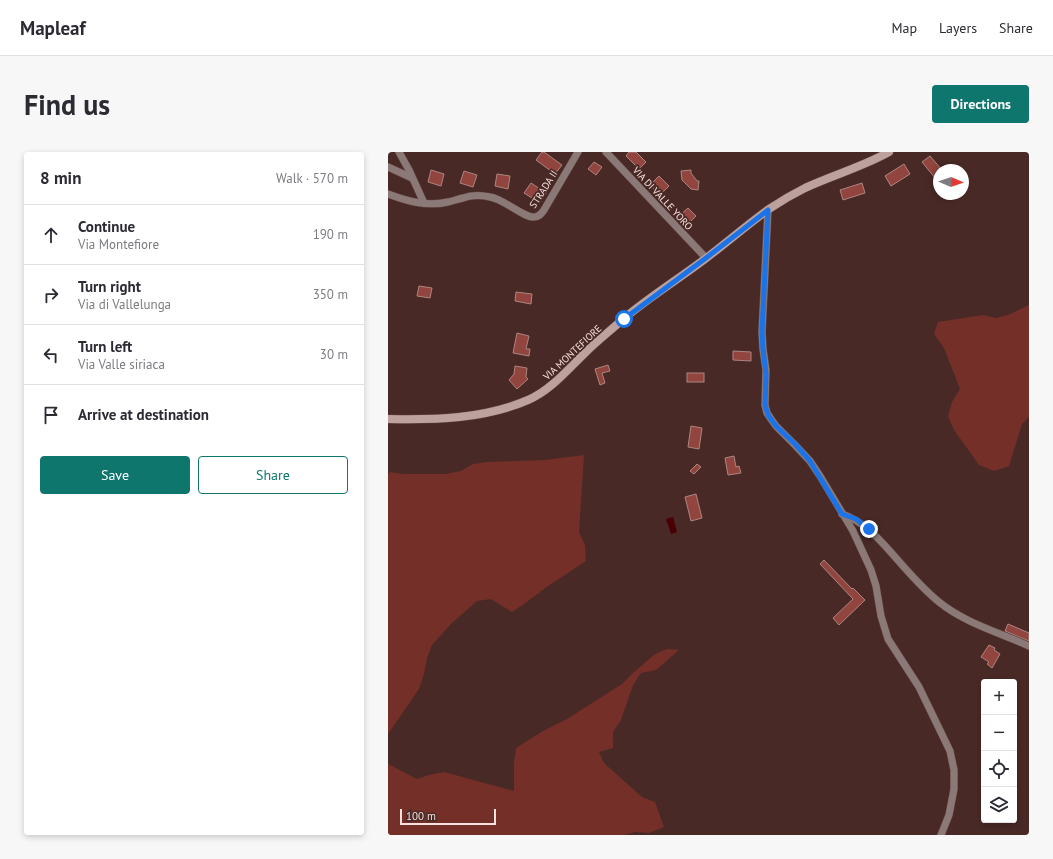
<!DOCTYPE html>
<html lang="en">
<head>
<meta charset="utf-8">
<style>
  :root { --surface:#fff; --page:#f7f7f7; --text:#2b2b33; --muted:#7c7c81; --line:#e1e1e2; --accent:#0f766e }
  body { margin:0; font-family:"PT Sans",sans-serif; background:var(--page); color:var(--text) }
  .controls { position:absolute; right:12px; bottom:12px; display:grid; overflow:hidden; border-radius:4px; box-shadow:0 2px 6px #0003 }
  .controls button { width:36px; height:36px; display:grid; place-items:center; padding:0; border:0; border-bottom:1px solid var(--line); background:var(--surface); color:var(--text); font:20px sans-serif }
  .compass { position:absolute; left:545px; top:12px; width:36px; height:36px; border-radius:50%; background:var(--surface); box-shadow:0 2px 6px #0003; rotate:92deg }
  .scale { position:absolute; left:12px; bottom:10px; width:96px; box-sizing:border-box; padding-left:4px; border:2px solid #f7e1de; border-top:0; font-size:11px; line-height:14px; white-space:nowrap; color:#f7e1de; -webkit-text-stroke:3px #482925; paint-order:stroke }
  .stop { position:absolute; width:12px; height:12px; margin:-9px; border:3px solid #1a73e8; border-radius:50%; background:#fff }
  .stop.end { background:#1a73e8; border-color:#fff; box-shadow:0 1px 4px #0008 }
  .list { margin:0; padding:0; list-style:none }
  h2 { display:flex; justify-content:space-between; align-items:center; height:52px; margin:0; padding:0 16px; font-size:17px }
  h2 small { font-size:13px; font-weight:400; color:var(--muted) }
  .list li { display:grid; grid-template-columns:26px 1fr auto; gap:12px; align-items:center; box-sizing:border-box; height:60px; padding:0 16px; border-top:1px solid var(--line) }
  .list b { display:block; font-size:15px; white-space:nowrap }
  .list p { margin:0; font-size:13px; white-space:nowrap; color:var(--muted) }
  .list em { font-size:13px; font-style:normal; color:var(--muted) }
  .actions { display:flex; gap:8px; padding:12px 16px }
  .actions a { flex:1; padding:9px 0; border:1px solid var(--accent); border-radius:4px; text-align:center; font-size:14px; color:var(--accent) }
  .actions .main { background:var(--accent); color:#fff }
  .icon { flex:none; width:22px; height:22px; fill:none; stroke:currentColor; stroke-width:2; stroke-linecap:round; stroke-linejoin:round }
  .map { position:relative; flex:none; width:641px; height:683px; overflow:hidden; border-radius:4px }
  header { display:flex; align-items:center; gap:24px; box-sizing:border-box; height:56px; padding:0 20px; background:var(--surface); border-bottom:1px solid var(--line) }
  header strong { font-size:19px }
  nav { display:flex; gap:22px; margin-inline-start:auto; font-size:14px }
  .intro { display:flex; align-items:center; justify-content:space-between; box-sizing:border-box; height:96px; padding:0 24px }
  h1 { margin:0; font-size:28px }
  .button { padding:10px 18px; border-radius:4px; background:var(--accent); color:#fff; font-size:14px; font-weight:700 }
  main { display:flex; gap:24px; padding:0 24px }
  aside { flex:1; background:var(--surface); border-radius:4px; box-shadow:0 2px 6px #0003 }
  .map>svg:first-child { display:block }
</style>
</head>
<body>
<header>
<strong>Mapleaf</strong>
<nav><a>Map</a><a>Layers</a><a>Share</a></nav>
</header>
<div class="intro"><h1>Find us</h1><a class="button">Directions</a></div>
<main>
<aside>
<h2>8 min<small>Walk · 570 m</small></h2>
<ul class="list">
<li><svg class="icon" aria-label="ahead" viewBox="0 0 24 24"><path d="M12 20V5M6 11l6-6 6 6"/></svg><div><b>Continue</b><p>Via Montefiore</p></div><em>190 m</em></li>
<li><svg class="icon" aria-label="right" viewBox="0 0 24 24"><path d="M7 20v-9h11M14 6l5 5-5 5"/></svg><div><b>Turn right</b><p>Via di Vallelunga</p></div><em>350 m</em></li>
<li><svg class="icon" aria-label="left" viewBox="0 0 24 24"><path d="M17 20v-9H6M10 6l-5 5 5 5"/></svg><div><b>Turn left</b><p>Via Valle siriaca</p></div><em>30 m</em></li>
<li><svg class="icon" aria-label="arrive" viewBox="0 0 24 24"><path d="M6 21V4h12l-3 4 3 4H6"/></svg><div><b>Arrive at destination</b></div></li>
</ul>
<div class="actions"><a class="main">Save</a><a>Share</a></div>
</aside>
<div class="map">
<svg width="641" height="683" viewBox="0 0 641 683">
  <rect width="100%" height="100%" fill="#482925"/>
  <g fill="#752f29">
    <polygon points="641,153 641,265 634,272 621,314 606,319 591,313 566,278 560,264 564,250 572,237 556,196 546,182 550,170 595,163 608,166 620,163"/>
    <polygon points="196,303 191,380 197,393 198,409 160,434 136,452 124,460 103,447 89,449 64,471 44,493 39,506 36,522 31,537 0,582 0,322 2,320 16,322 58,322 73,319 85,312 99,310 157,308"/>
    <polygon points="279,497 291,498 268,518 253,521 245,533 233,568 225,580 225,596 211,600 216,611 254,645 267,650 276,675 261,681 247,680 237,683 0,683 0,612 29,627 41,623 56,620 126,639 126,611 128,596 155,579 179,567 234,532 245,521 267,502"/>
  </g>
  <polygon fill="#4a0003" points="285,365 289,380 283,382 278,367"/>
  <g fill="#92453e" stroke="#ac8681">
    <polygon points="154,0 156,0 174,13 167,22 148,8"/>
    <polygon points="241,0 248,0 258,10 251,17 238,4"/>
    <polygon points="542,4 554,18 551,18 551,31 534,10"/>
    <polygon points="206,10 214,15 208,23 200,17"/>
    <polygon points="516,12 522,22 503,34 497,24"/>
    <polygon points="43,18 56,22 53,34 40,30"/>
    <polygon points="303,18 303,21 309,29 311,29 310,38 303,37 294,28 293,19"/>
    <polygon points="76,19 89,23 85,35 72,31"/>
    <polygon points="109,22 122,24 120,37 107,34"/>
    <polygon points="271,24 281,34 272,43 262,33"/>
    <polygon points="143,31 158,41 152,51 136,41"/>
    <polygon points="474,31 477,41 455,48 452,38"/>
    <polygon points="300,56 308,64 299,73 291,64"/>
    <polygon points="31,134 44,136 42,146 29,144"/>
    <polygon points="128,140 144,142 143,152 127,149"/>
    <polygon points="129,181 141,184 138,197 142,197 141,204 125,201"/>
    <polygon points="345,199 363,200 363,209 345,208"/>
    <polygon points="220,213 222,219 214,221 217,231 212,233 207,217"/>
    <polygon points="127,214 139,216 138,225 140,227 129,237 121,228 126,222"/>
    <rect x="299" y="221" width="17" height="9"/>
    <polygon points="303,274 314,276 311,297 300,295"/>
    <polygon points="346,304 348,315 351,314 353,321 340,323 337,306"/>
    <polygon points="309,312 313,315 306,322 302,319"/>
    <polygon points="308,342 314,366 303,369 297,345"/>
    <polygon points="436,408 464,437 465,436 477,448 451,473 445,466 465,447 432,412"/>
    <polygon points="620,472 641,481 641,489 617,479"/>
    <polygon points="601,493 607,496 606,498 612,502 604,516 599,512 601,510 593,505"/>
  </g>
  <g fill="none" stroke-linecap="round" stroke-linejoin="round">
    <defs>
      <g id="street">
        <polyline points="11,0 21,18 36,51"/>
        <polyline points="218,0 318,106"/>
        <polyline points="0,15 24,26"/>
        <path d="M 0,42 C 19,49 39,55 60,50 C 65,49 70,47 75,46 C 83,43 93,43 102,45 C 116,47 136,66 146,65 C 151,65 153,62 156,58 L 190,0"/>
        <polyline points="380,58 374,180 375,197 378,218 377,253 379,261 383,267 388,274 407,293 422,309 432,324 465,379 483,418 488,434 493,464 500,487 531,535 562,599 566,618 566,637 561,663 553,683"/>
        <path d="M 454,362 C 477,370 492,388 508,406 C 521,421 535,437 551,450 C 577,471 610,480 641,494"/>
      </g>
      <path id="secondary" d="M 0,267 C 47,268 96,267 140,248 C 163,238 179,218 198,200 C 209,189 222,179 234,168 C 260,146 289,128 317,107 C 338,91 359,73 381,57 C 393,49 405,42 417,36 C 445,23 474,15 501,0"/>
    </defs>
    <use href="#street" stroke="#644643" stroke-width="8"/>
    <use href="#secondary" stroke="#644643" stroke-width="9"/>
    <use href="#street" stroke="#8a7977" stroke-width="7"/>
    <use href="#secondary" stroke="#bca19d" stroke-width="8"/>
  </g>
  <g fill="none" stroke-linecap="round" stroke-linejoin="round">
    <polyline stroke="#1a73e8" stroke-width="5" points="236,167 318,106 380,58 374,180 375,197 378,222 377,253 380,263 388,274 407,292 422,309 428,319 454,362 468,367 481,377"/>
  </g>
  <g text-anchor="middle" stroke-width="3.5" stroke-linejoin="round" paint-order="stroke">
    <g font-size="10" fill="#f7e1de" stroke="#482925">
      <text transform="translate(155 37) rotate(-57)" y="4">STRADA II</text>
      <text transform="translate(275 46) rotate(47)" y="4">VIA DI VALLE YORO</text>
      <text transform="translate(184 200) rotate(-43)" y="4">VIA MONTEFIORE</text>
    </g>
  </g>
</svg>
<div class="controls">
<button>+</button>
<button>−</button>
<button><svg class="icon" aria-label="locate" viewBox="0 0 24 24"><circle cx="12" cy="12" r="6"/><path d="M12 2v4M12 18v4M2 12h4M18 12h4"/></svg></button>
<button><svg class="icon" aria-label="layers" viewBox="0 0 24 24"><path d="M12 4l9 5-9 5-9-5zM3 14l9 5 9-5"/></svg></button>
</div>
<svg class="compass" viewBox="-18 -18 36 36"><path d="M0-13l5 13h-10z" fill="#e53935"/><path d="M0 13l5-13h-10z" fill="#7c7c81"/></svg>
<div class="scale">100 m</div>
<div class="stop" style="left:236px;top:167px"></div>
<div class="stop end" style="left:481px;top:377px"></div>
</div>
</main>
</body>
</html>
